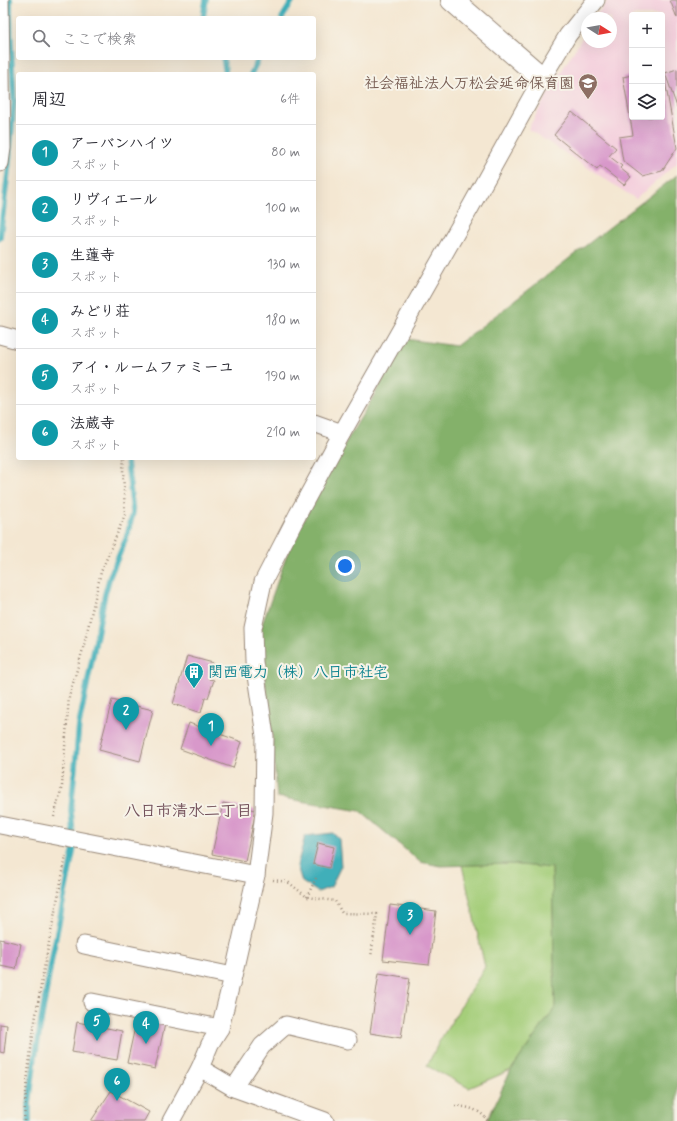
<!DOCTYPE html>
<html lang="ja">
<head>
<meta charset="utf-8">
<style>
  :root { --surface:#fff; --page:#f7f7f7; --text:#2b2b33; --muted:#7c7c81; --line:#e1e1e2; --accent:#1f6fb2 }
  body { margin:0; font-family:Mynerve,"Klee One",sans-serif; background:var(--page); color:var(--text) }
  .controls { position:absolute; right:12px; top:12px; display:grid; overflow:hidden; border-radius:4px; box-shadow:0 4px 16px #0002 }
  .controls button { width:36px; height:36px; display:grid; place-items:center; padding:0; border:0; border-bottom:1px solid var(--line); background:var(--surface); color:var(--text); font:20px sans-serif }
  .compass { position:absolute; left:581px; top:12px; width:36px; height:36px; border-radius:50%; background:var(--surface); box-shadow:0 4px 16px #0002; rotate:101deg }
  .you { position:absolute; left:345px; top:566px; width:14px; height:14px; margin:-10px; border:3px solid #fff; border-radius:50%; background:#1a73e8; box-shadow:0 0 0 6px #1a73e833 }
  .badge { display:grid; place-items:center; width:26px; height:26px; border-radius:50%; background:var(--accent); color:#fff; font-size:13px; font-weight:700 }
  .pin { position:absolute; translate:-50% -33px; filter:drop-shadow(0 1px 2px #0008) }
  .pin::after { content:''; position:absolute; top:21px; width:14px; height:12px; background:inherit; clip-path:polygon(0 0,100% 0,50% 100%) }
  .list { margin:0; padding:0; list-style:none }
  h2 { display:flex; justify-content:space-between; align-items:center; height:52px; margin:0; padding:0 16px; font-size:17px }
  h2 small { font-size:13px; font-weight:400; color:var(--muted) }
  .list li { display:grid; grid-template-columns:26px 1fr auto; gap:12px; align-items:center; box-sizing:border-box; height:56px; padding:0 16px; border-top:1px solid var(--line) }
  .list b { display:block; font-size:15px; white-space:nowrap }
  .list p { margin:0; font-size:13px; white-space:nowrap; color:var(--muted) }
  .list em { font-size:13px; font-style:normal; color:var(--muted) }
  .icon { flex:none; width:22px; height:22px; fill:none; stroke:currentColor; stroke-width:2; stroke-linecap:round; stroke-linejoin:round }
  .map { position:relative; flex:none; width:677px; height:1121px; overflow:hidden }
  .search { position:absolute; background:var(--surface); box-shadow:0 4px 16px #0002; left:16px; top:16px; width:300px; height:44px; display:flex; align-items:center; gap:10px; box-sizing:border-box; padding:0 14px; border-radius:4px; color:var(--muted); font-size:15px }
  .panel { position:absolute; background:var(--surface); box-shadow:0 4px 16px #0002; left:16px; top:72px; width:300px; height:388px; border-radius:4px }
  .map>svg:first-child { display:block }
</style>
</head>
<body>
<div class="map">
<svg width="677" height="1121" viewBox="0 0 677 1121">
  <rect width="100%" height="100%" fill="#f7f3e8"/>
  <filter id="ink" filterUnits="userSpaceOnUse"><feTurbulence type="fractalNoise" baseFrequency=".025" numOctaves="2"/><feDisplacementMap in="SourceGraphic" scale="8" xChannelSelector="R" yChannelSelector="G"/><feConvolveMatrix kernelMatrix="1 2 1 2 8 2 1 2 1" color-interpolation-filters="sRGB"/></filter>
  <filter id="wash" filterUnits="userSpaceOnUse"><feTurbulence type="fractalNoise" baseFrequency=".012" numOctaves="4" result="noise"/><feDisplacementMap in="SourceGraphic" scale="16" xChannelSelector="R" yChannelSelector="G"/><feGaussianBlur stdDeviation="0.9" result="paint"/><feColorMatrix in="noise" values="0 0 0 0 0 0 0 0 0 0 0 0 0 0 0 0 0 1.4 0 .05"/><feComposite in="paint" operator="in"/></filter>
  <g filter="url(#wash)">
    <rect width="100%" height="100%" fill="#f4e7d2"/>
    <path fill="#f4cfdd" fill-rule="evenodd" d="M 608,0 L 677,0 L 677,163 L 636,199 L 528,129 L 554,83 L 587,30 L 587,42 L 611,42 L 611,18 L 594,18 ZM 632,15 L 662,15 L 662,117 L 632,117 Z"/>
    <polygon fill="#a5ce7a" stroke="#707c4c" points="509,864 552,867 555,1008 511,1070 469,1088 427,1066 439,1042 485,967 462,865"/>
    <polygon fill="#84b16a" stroke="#606e44" points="677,175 677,1121 487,1121 511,1070 555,1008 552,868 509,864 441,866 420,862 360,811 277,797 272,736 259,633 289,549 330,468 372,399 406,339 456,346"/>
    <polygon fill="#3fafb9" stroke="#3d6c6c" points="333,833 339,839 341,866 331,887 318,892 302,882 297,866 305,836"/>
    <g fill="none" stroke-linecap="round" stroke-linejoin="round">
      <g stroke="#3fafb9" stroke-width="5.5">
        <polyline points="203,18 206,0"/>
        <polyline points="282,18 293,0"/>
        <polyline points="223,58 226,74"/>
        <polyline points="251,74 259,58"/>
        <polyline points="0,238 9,164 14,101 11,43 10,0"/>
        <polyline points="29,1121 29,1105 35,1057 53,952 74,848 71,810 79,725 105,594 110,576 126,539 133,513 127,460 128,458"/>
      </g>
    </g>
    <g id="blocks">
      <g fill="#d898ca">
        <polygon points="670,0 677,0 677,18"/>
        <polygon points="677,69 677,107 665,73"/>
        <polygon points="662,70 663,70 677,148 662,171 642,176 623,161 619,137 633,135 623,77 632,75 632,117 662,117"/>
        <polygon points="572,112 616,148 609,156 622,166 620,168 631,177 624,185 600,166 597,170 554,135"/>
        <polygon points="187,656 213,663 209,679 214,680 208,698 205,698 201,713 173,704"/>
        <polygon points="112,700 153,710 140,761 99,750"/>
        <polygon points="189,723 242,742 233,768 180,749"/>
        <polygon points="223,803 256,810 245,861 212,854"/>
        <polygon points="318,843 334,847 329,868 313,864"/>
        <polygon points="390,905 436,911 429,965 383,960"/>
        <polygon points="0,939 21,944 16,969 0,966"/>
        <polygon points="379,973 410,978 401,1038 370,1033"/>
        <polygon points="137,1018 165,1024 155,1069 127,1063"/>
        <polygon points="77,1022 122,1031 117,1060 72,1052"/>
        <polygon points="0,1024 7,1025 4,1053 0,1052"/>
        <polygon points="111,1091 149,1112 144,1121 91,1121"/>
      </g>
    </g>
  </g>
  <g filter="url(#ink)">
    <use href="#blocks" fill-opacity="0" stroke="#988878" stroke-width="1"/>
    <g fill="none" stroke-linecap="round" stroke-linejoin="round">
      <defs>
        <g id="street">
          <polyline points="0,163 2,148 0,0"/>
          <polyline points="0,335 18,340"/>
          <polyline points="314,423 342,433"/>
          <polyline points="0,825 256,875"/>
          <polyline points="84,945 233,976"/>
          <polyline points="92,1002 220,1028"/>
          <polyline points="200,1068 234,1088 325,1121"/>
          <polyline points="234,1088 262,1046 286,1025 348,1040"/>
          <polyline points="171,1121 200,1068 210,1044 220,1028 233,976 256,875 264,813 265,736 254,662 253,628 263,582 298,514 342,433 470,208 542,78 568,35 596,0"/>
        </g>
        <polyline id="secondary" points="452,0 542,78"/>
      </defs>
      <use href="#street" stroke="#988878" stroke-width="19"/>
      <use href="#secondary" stroke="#988878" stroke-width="24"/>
      <g stroke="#988878" stroke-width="2.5" stroke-dasharray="1 3" stroke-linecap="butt">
        <polyline points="54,817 62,786 69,697 83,649 101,572 125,515 123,469 124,458"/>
        <polyline points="273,880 288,882 307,897 335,901 342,913 377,914 371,957"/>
        <polyline points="307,897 316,878"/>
        <path d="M 455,1106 C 469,1107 479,1109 488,1121"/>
        <path d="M 24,1121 C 29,1032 49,944 66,856"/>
      </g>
      <use href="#street" stroke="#fff" stroke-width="17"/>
      <use href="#secondary" stroke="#fff" stroke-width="22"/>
    </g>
  </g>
  <defs>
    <symbol id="school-pin" viewBox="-11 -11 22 30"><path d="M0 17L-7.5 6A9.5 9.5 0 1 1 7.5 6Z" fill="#8d6e63" stroke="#f7f3e8"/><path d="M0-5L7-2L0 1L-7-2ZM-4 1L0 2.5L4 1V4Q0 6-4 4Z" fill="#fff"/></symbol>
    <symbol id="building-pin" viewBox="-11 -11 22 30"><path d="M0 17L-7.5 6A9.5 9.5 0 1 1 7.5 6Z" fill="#0f9aa8" stroke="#f7f3e8"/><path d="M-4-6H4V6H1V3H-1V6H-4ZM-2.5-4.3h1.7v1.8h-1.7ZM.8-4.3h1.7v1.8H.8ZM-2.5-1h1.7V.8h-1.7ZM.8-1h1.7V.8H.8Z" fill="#fff"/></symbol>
  </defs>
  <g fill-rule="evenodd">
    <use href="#school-pin" x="577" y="72" width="22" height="30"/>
    <use href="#building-pin" x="183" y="661" width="22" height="30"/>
  </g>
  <g text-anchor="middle" stroke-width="4" stroke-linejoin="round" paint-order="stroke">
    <g font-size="15" font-weight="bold" fill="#785e54" stroke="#f7f3e8" text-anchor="end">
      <text x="574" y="88">社会福祉法人万松会延命保育園</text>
    </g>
    <g font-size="15" font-weight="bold" fill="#0d838f" stroke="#f7f3e8" text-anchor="start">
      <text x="208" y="677">関西電力（株）八日市社宅</text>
    </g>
    <g font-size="16" font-weight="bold" fill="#72505a" stroke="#f7f3e8">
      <text x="188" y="816">八日市清水二丁目</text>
    </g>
  </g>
</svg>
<div class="controls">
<button>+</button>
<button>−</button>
<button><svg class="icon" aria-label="layers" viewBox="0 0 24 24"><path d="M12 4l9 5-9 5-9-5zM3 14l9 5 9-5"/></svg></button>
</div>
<svg class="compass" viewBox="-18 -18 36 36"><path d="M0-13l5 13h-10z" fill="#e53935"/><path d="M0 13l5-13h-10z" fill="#7c7c81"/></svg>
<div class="you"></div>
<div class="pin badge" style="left:211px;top:746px;background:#0f9aa8">1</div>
<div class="pin badge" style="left:126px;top:730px;background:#0f9aa8">2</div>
<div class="pin badge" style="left:410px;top:935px;background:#0f9aa8">3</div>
<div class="pin badge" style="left:146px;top:1044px;background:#0f9aa8">4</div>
<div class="pin badge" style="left:97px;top:1041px;background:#0f9aa8">5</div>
<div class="pin badge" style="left:117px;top:1101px;background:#0f9aa8">6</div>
<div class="search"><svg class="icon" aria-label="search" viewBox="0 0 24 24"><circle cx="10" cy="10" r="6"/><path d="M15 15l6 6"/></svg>ここで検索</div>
<section class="panel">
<h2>周辺<small>6件</small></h2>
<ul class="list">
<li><span class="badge" style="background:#0f9aa8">1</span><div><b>アーバンハイツ</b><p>スポット</p></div><em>80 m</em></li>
<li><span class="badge" style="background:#0f9aa8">2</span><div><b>リヴィエール</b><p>スポット</p></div><em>100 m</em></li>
<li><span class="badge" style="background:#0f9aa8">3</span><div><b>生蓮寺</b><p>スポット</p></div><em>130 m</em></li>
<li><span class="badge" style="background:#0f9aa8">4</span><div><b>みどり荘</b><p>スポット</p></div><em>180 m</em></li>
<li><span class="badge" style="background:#0f9aa8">5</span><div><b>アイ・ルームファミーユ</b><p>スポット</p></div><em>190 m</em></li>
<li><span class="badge" style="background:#0f9aa8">6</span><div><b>法蔵寺</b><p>スポット</p></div><em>210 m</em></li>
</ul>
</section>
</div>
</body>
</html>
